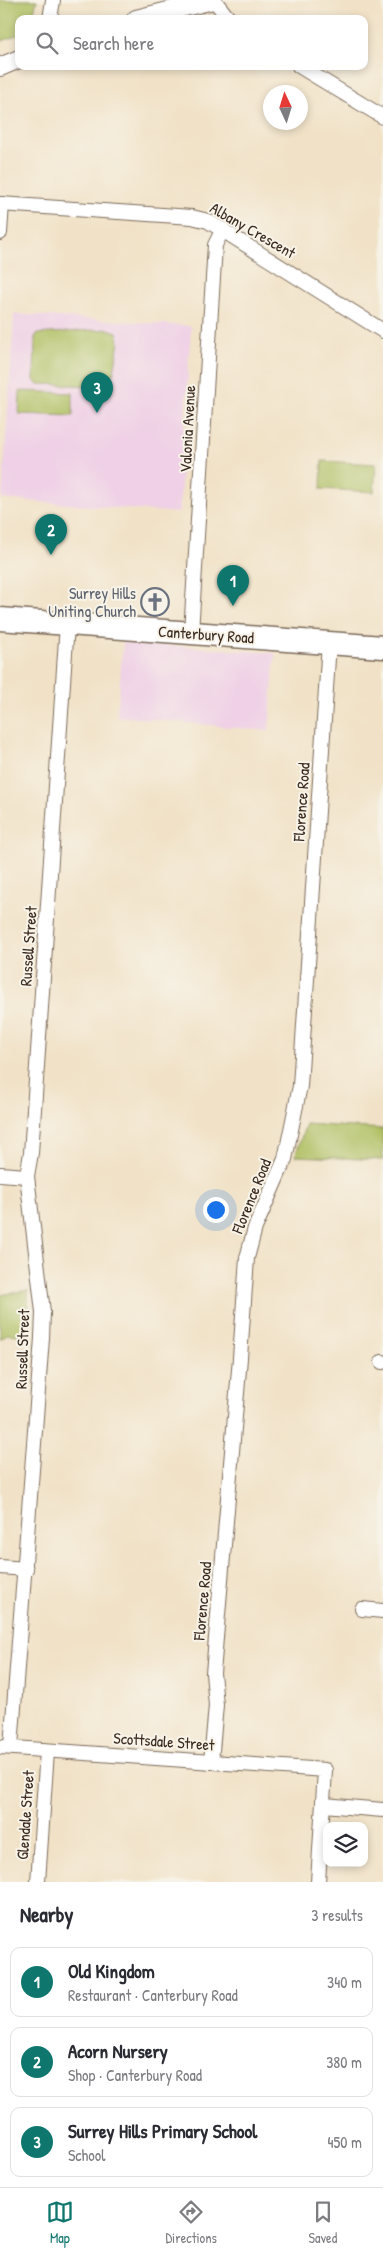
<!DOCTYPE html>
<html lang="en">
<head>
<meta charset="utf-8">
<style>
  :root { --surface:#fff; --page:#f2f2f3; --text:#2b2b33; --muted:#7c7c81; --line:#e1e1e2; --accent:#0f766e }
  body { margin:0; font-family:"Patrick Hand",sans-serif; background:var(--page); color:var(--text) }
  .controls { position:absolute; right:15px; bottom:15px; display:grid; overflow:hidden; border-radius:10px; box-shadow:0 2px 8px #0003 }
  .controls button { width:45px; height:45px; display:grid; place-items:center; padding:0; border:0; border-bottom:1px solid var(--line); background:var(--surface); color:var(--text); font:25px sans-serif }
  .compass { position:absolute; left:263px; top:85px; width:45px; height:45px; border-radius:50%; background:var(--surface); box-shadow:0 2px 8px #0003; rotate:356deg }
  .you { position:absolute; left:215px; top:1209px; width:18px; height:18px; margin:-12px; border:4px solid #fff; border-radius:50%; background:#1a73e8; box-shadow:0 0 0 8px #1a73e833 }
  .badge { display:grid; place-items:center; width:32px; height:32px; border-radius:50%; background:var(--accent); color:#fff; font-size:16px; font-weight:700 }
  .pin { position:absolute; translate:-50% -41px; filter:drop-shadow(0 1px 2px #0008) }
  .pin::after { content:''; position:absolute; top:26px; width:18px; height:15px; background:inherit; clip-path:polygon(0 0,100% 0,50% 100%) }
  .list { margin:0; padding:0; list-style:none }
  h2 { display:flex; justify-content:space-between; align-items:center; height:65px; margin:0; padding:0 20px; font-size:21px }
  h2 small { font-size:16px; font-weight:400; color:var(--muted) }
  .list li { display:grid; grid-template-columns:32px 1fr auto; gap:15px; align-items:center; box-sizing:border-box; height:70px; margin:0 10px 10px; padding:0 10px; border:1px solid var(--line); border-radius:10px }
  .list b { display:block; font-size:19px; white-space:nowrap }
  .list p { margin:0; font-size:16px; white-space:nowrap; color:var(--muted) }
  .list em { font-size:16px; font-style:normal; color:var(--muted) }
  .icon { flex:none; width:28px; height:28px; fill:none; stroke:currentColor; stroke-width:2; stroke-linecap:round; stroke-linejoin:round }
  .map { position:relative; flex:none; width:383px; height:1882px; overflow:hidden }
  .search { position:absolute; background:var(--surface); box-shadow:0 2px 8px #0003; left:15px; right:15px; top:15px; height:55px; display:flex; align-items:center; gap:12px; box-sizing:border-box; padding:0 18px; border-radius:10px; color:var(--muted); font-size:19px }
  .sheet { height:305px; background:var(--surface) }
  nav { display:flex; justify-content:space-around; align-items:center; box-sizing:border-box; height:70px; border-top:1px solid var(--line); background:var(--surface); font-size:14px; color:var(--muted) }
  nav a { display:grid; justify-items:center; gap:2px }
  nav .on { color:var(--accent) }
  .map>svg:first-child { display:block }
</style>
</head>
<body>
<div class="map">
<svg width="383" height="1882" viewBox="0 0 383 1882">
  <rect width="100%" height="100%" fill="#f7f3e8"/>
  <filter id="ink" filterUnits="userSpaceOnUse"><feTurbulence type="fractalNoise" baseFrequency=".02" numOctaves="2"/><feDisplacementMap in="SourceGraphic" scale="10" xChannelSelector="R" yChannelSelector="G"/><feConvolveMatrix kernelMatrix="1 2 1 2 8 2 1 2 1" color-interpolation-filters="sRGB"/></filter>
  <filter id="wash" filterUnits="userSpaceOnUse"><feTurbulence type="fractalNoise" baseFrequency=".0096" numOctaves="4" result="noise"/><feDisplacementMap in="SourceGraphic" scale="20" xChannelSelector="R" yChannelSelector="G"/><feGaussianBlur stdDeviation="1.12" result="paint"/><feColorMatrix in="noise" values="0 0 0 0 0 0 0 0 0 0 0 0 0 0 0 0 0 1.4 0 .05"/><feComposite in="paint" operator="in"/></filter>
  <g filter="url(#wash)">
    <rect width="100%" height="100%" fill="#f1e2c7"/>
    <g fill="#efd0e6">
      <polygon points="14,314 191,326 179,513 2,499"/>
      <polygon points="123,642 275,653 269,731 117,716"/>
    </g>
    <g fill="#afbf62" stroke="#757440">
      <polygon points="0,0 37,0 32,19 19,19 19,34 0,42"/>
      <polygon points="108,329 117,332 119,341 114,373 101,386 37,384 34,380 35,337 37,334"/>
      <polygon points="20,391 73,393 73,416 19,414"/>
      <polygon points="322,461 376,464 374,492 321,489"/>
      <polygon points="306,1124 383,1129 383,1160 295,1156"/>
      <polygon points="28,1290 29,1336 7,1334 0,1339 0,1295"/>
    </g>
  </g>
  <g filter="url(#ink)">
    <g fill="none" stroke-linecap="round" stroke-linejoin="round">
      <defs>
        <g id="minor">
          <polyline points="214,0 229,19"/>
          <polyline points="50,19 53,0"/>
          <polyline points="299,66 383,117"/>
          <polyline points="0,204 192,217 208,221 383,331"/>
          <polyline points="0,233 2,204"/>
          <polyline points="191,633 215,245 223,229"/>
          <polyline points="0,1174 27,1176"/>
          <polyline points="382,1362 383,1362"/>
          <polyline points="0,1567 26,1569"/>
          <polyline points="362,1609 383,1611"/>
          <polyline points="0,1747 325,1770 318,1882"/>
          <polyline points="11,1747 42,1338 43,1312 27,1176 31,1153 37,1066 67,624"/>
          <polyline points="211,1762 216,1705 213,1673 240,1358 247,1258 255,1228 285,1159 300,1086 329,643"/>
          <polyline points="324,1805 383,1810"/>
          <polyline points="38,1882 47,1751"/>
        </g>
        <g id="tertiary">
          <polyline points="136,19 213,0"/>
          <polyline points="0,67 19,59"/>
        </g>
        <polyline id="primary" points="0,619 383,647"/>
      </defs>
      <use href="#minor" stroke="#7b6a59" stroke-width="16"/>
      <use href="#tertiary" stroke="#7b6a59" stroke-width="20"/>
      <use href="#primary" stroke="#7b6a59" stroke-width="25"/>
      <use href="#minor" stroke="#fff" stroke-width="14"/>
      <use href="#tertiary" stroke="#fff" stroke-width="18"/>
      <use href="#primary" stroke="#fff" stroke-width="22"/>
    </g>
  </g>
  <defs>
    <symbol id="church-ring" viewBox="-11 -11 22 22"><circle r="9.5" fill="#f7f3e8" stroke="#6b7280" stroke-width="1.5"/><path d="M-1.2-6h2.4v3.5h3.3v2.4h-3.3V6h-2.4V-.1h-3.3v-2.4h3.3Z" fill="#6b7280"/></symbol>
  </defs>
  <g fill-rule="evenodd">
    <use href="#church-ring" x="139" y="586" width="32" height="32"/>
  </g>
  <g text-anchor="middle" stroke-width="4" stroke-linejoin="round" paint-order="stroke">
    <g font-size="16" fill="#3b2a1e" stroke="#f7f3e8">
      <text transform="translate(253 230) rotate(30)" y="6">Albany Crescent</text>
      <text transform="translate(187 429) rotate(-87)" y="6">Valonia Avenue</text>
      <text transform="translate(206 634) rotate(4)" y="6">Canterbury Road</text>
      <text transform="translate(301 802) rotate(-86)" y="6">Florence Road</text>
      <text transform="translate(28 946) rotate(-86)" y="6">Russell Street</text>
      <text transform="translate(251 1196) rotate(-68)" y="6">Florence Road</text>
      <text transform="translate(22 1349) rotate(-88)" y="6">Russell Street</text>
      <text transform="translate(202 1601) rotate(-85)" y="6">Florence Road</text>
      <text transform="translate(164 1741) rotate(4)" y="6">Scottsdale Street</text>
      <text transform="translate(25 1815) rotate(-86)" y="6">Glendale Street</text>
    </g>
    <g font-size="16" fill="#5b616d" stroke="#f7f3e8" text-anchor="end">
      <text x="136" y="599">Surrey Hills<tspan x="136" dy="18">Uniting Church</tspan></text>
    </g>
  </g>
</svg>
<div class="controls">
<button><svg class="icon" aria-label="layers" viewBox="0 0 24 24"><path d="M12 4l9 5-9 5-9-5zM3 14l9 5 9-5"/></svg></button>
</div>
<svg class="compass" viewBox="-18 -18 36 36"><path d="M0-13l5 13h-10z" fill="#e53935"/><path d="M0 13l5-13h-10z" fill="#7c7c81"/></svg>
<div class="you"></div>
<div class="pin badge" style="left:233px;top:606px">1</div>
<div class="pin badge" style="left:51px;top:555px">2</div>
<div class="pin badge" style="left:97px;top:413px">3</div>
<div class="search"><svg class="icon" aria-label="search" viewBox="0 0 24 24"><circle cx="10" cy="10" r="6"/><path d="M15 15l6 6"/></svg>Search here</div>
</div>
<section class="sheet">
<h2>Nearby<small>3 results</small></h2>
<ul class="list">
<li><span class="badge">1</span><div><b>Old Kingdom</b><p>Restaurant · Canterbury Road</p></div><em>340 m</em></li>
<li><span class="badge">2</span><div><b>Acorn Nursery</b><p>Shop · Canterbury Road</p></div><em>380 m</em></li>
<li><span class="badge">3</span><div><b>Surrey Hills Primary School</b><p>School</p></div><em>450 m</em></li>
</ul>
</section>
<nav>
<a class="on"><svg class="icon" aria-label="map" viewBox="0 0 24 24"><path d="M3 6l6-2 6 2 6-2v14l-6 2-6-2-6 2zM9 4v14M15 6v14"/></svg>Map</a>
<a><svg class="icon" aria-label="directions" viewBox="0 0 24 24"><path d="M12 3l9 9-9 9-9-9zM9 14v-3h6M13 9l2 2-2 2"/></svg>Directions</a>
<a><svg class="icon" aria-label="saved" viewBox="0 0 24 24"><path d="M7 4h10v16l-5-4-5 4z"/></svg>Saved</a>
</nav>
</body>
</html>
